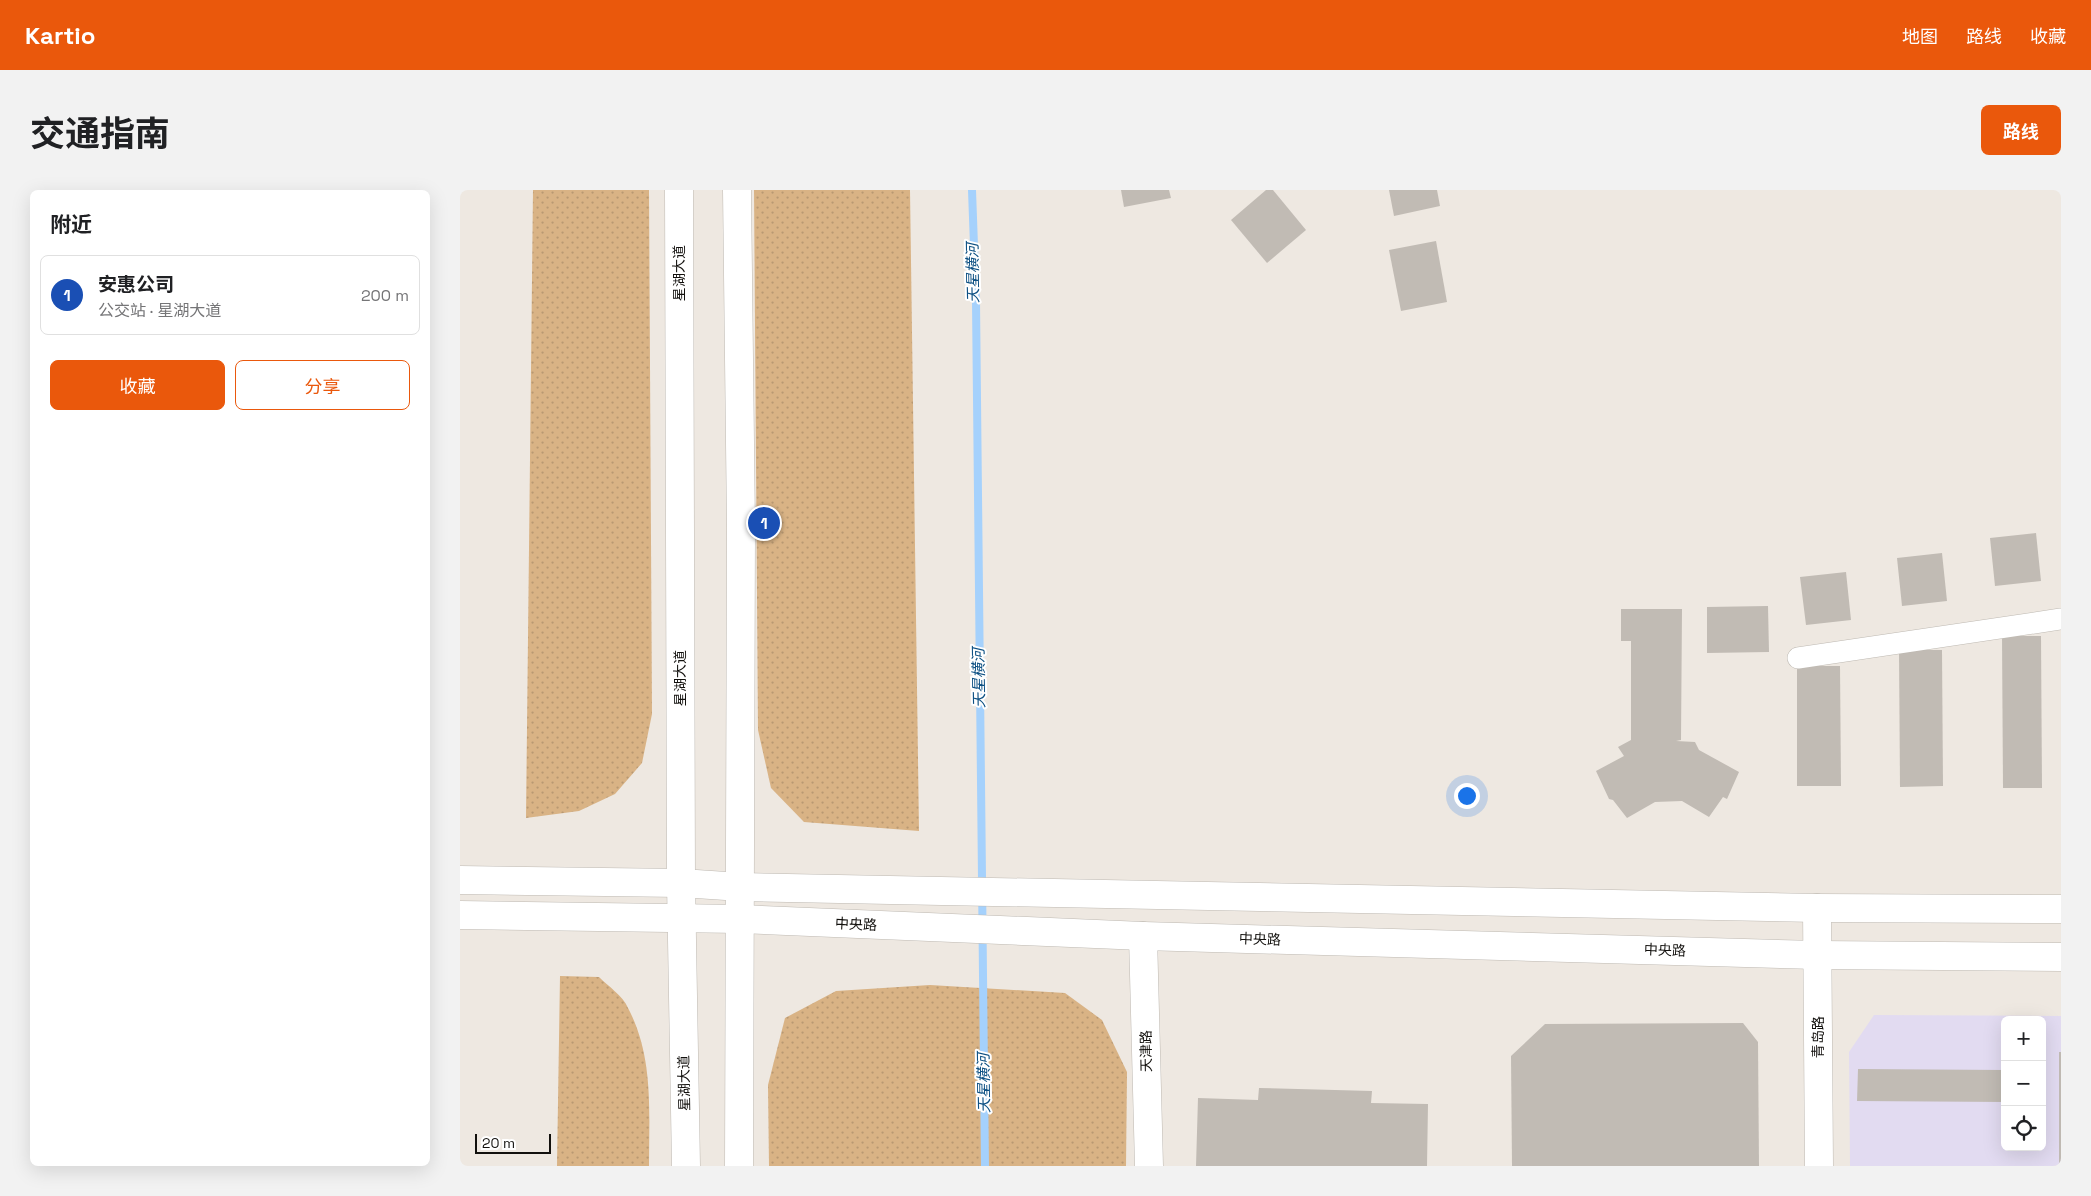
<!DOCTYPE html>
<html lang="zh">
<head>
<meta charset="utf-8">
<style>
  :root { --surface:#fff; --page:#f2f2f2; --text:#202124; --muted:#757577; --line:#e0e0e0; --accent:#ea580c }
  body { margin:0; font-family:"Space Grotesk","Noto Sans SC",sans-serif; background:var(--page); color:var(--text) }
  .controls { position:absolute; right:15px; bottom:15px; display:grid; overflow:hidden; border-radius:8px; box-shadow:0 5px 20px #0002 }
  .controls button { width:45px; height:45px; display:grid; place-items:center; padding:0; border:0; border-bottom:1px solid var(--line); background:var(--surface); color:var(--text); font:25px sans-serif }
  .scale { position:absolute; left:15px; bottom:12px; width:76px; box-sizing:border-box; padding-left:5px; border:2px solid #12100d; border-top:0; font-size:14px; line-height:18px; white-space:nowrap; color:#12100d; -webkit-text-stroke:4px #fff; paint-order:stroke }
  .you { position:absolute; left:1006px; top:605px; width:18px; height:18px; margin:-12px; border:4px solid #fff; border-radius:50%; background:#1a73e8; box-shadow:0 0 0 8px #1a73e833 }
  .badge { display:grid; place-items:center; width:32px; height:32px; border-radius:50%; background:var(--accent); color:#fff; font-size:16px; font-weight:700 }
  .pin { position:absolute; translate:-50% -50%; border:2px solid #fff; box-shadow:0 1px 5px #0006 }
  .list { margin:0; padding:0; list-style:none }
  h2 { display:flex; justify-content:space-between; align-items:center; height:65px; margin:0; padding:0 20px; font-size:21px }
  h2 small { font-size:16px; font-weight:400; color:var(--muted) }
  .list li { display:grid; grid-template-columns:32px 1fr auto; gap:15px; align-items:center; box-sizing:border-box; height:80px; margin:0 10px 10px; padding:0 10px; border:1px solid var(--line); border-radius:8px }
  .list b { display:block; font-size:19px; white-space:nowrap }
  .list p { margin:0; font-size:16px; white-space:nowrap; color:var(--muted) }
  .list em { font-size:16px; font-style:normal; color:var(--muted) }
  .actions { display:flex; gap:10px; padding:15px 20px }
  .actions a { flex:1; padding:11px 0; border:1px solid var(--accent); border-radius:8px; text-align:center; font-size:18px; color:var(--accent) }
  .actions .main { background:var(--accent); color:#fff }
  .icon { flex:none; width:28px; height:28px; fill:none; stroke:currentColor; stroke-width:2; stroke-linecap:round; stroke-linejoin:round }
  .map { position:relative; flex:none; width:1601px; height:976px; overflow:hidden; border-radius:8px }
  header { display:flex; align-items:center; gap:30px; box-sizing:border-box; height:70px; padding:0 25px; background:var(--accent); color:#fff }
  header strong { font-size:24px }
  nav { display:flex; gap:28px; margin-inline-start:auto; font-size:18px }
  .intro { display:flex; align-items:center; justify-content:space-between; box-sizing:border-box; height:120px; padding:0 30px }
  h1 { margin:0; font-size:35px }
  .button { padding:12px 22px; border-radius:8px; background:var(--accent); color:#fff; font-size:18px; font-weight:700 }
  main { display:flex; gap:30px; padding:0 30px }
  aside { flex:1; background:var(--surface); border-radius:8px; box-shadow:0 5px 20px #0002 }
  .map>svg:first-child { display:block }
</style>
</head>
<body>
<header>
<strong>Kartio</strong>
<nav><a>地图</a><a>路线</a><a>收藏</a></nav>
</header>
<div class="intro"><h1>交通指南</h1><a class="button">路线</a></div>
<main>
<aside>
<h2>附近<small></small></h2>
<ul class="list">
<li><span class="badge" style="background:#1a4fb4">1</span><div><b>安惠公司</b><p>公交站 · 星湖大道</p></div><em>200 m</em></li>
</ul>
<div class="actions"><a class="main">收藏</a><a>分享</a></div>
</aside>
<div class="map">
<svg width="1601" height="976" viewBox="0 0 1601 976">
  <defs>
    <pattern id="grass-dots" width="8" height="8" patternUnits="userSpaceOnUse" patternTransform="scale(1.25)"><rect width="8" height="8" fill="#d9b385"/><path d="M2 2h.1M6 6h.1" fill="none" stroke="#b99972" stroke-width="1.8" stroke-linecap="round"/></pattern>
  </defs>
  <rect width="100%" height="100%" fill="#eee8e1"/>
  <path fill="#e2dbf1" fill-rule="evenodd" d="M 1414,825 L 1601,826 L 1601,976 L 1390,976 L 1389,862 ZM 1545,830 L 1582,830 L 1582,957 L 1545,957 Z"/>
  <g fill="url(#grass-dots)">
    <polygon points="73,0 189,0 192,524 182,573 155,604 119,621 66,628"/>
    <polygon points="294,0 450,0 459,641 344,632 311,598 298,540"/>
    <path d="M 100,786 L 139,787 C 148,796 163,806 168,818 C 194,867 189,922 189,976 L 97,976 Z"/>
    <polygon points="470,795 605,803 642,830 667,882 666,976 309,976 308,895 325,828 376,801"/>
  </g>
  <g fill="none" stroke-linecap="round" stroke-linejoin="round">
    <polyline stroke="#a5d1fc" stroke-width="8" points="512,0 516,112 525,976"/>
  </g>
  <g fill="#c1bbb4">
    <polygon points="661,0 709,0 711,8 664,17"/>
    <polygon points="806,0 813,0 846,40 807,73 771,30"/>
    <polygon points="929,0 977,0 980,16 934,26"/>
    <polygon points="976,51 987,112 941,121 929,60"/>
    <polygon points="1576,343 1581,391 1535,396 1530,348"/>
    <polygon points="1482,363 1487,411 1442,416 1437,368"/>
    <polygon points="1386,382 1391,430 1346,435 1340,387"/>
    <polygon points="1308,416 1309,462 1247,463 1247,417"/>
    <polygon points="1161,419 1222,419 1221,550 1216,551 1235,552 1239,560 1279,582 1267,609 1263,607 1249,627 1222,611 1195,612 1167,628 1153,610 1149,609 1136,581 1164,566 1158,557 1171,550 1171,451 1161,451"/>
    <polygon points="1542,446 1581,446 1582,598 1543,598"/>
    <polygon points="1439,460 1482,460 1483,596 1440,597"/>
    <polygon points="1337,476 1380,476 1381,596 1337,596"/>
    <polygon points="1283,833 1298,852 1299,976 1052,976 1051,866 1085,834"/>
    <rect x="1599" y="862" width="2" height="114"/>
    <polygon points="1398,879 1545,880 1545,912 1397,911"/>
    <polygon points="799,898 912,901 911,913 968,914 967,976 736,976 738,908 798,910"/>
  </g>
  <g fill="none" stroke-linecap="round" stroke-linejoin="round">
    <defs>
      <polyline id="street" points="1338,468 1601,429"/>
      <g id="secondary">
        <polyline points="0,690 221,693 281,697 1357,718 1601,719"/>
        <polyline points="1357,718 1359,976"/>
        <polyline points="0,725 281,729 683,746 1357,765 1601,767"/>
        <polyline points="683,746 689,976"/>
      </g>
      <g id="primary">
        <polyline points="219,0 221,693 226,976"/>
        <polyline points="277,0 281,337 279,976"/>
      </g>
    </defs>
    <use href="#street" stroke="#beb9b2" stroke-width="22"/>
    <use href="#secondary" stroke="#beb9b2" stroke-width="29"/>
    <use href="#primary" stroke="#beb9b2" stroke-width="29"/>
    <use href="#street" stroke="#fff" stroke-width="21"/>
    <use href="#secondary" stroke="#fff" stroke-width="28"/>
    <use href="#primary" stroke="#fff" stroke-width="28"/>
  </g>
  <g text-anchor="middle" stroke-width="4" stroke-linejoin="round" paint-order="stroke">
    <g font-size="14" fill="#12100d" stroke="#fff">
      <text transform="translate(219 83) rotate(-90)" y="5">星湖大道</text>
      <text transform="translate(220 488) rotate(-90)" y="5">星湖大道</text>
      <text transform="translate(396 734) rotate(3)" y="5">中央路</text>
      <text transform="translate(800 749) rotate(2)" y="5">中央路</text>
      <text transform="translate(1205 760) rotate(2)" y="5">中央路</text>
      <text transform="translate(1358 847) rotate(-90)" y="5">青岛路</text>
      <text transform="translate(686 861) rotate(-91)" y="5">天津路</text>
      <text transform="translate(224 893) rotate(-91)" y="5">星湖大道</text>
    </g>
    <g font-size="15" font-style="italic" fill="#0d5083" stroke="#fff">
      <text transform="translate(513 83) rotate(-91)" y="5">天星横河</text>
      <text transform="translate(519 488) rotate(-91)" y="5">天星横河</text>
      <text transform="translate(524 893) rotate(-91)" y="5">天星横河</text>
    </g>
  </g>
</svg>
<div class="controls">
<button>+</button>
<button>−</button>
<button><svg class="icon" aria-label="locate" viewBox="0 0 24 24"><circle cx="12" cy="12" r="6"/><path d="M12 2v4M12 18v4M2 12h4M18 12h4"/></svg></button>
</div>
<div class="scale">20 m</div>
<div class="you"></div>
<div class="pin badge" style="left:304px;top:333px;background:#1a4fb4">1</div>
</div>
</main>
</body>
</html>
